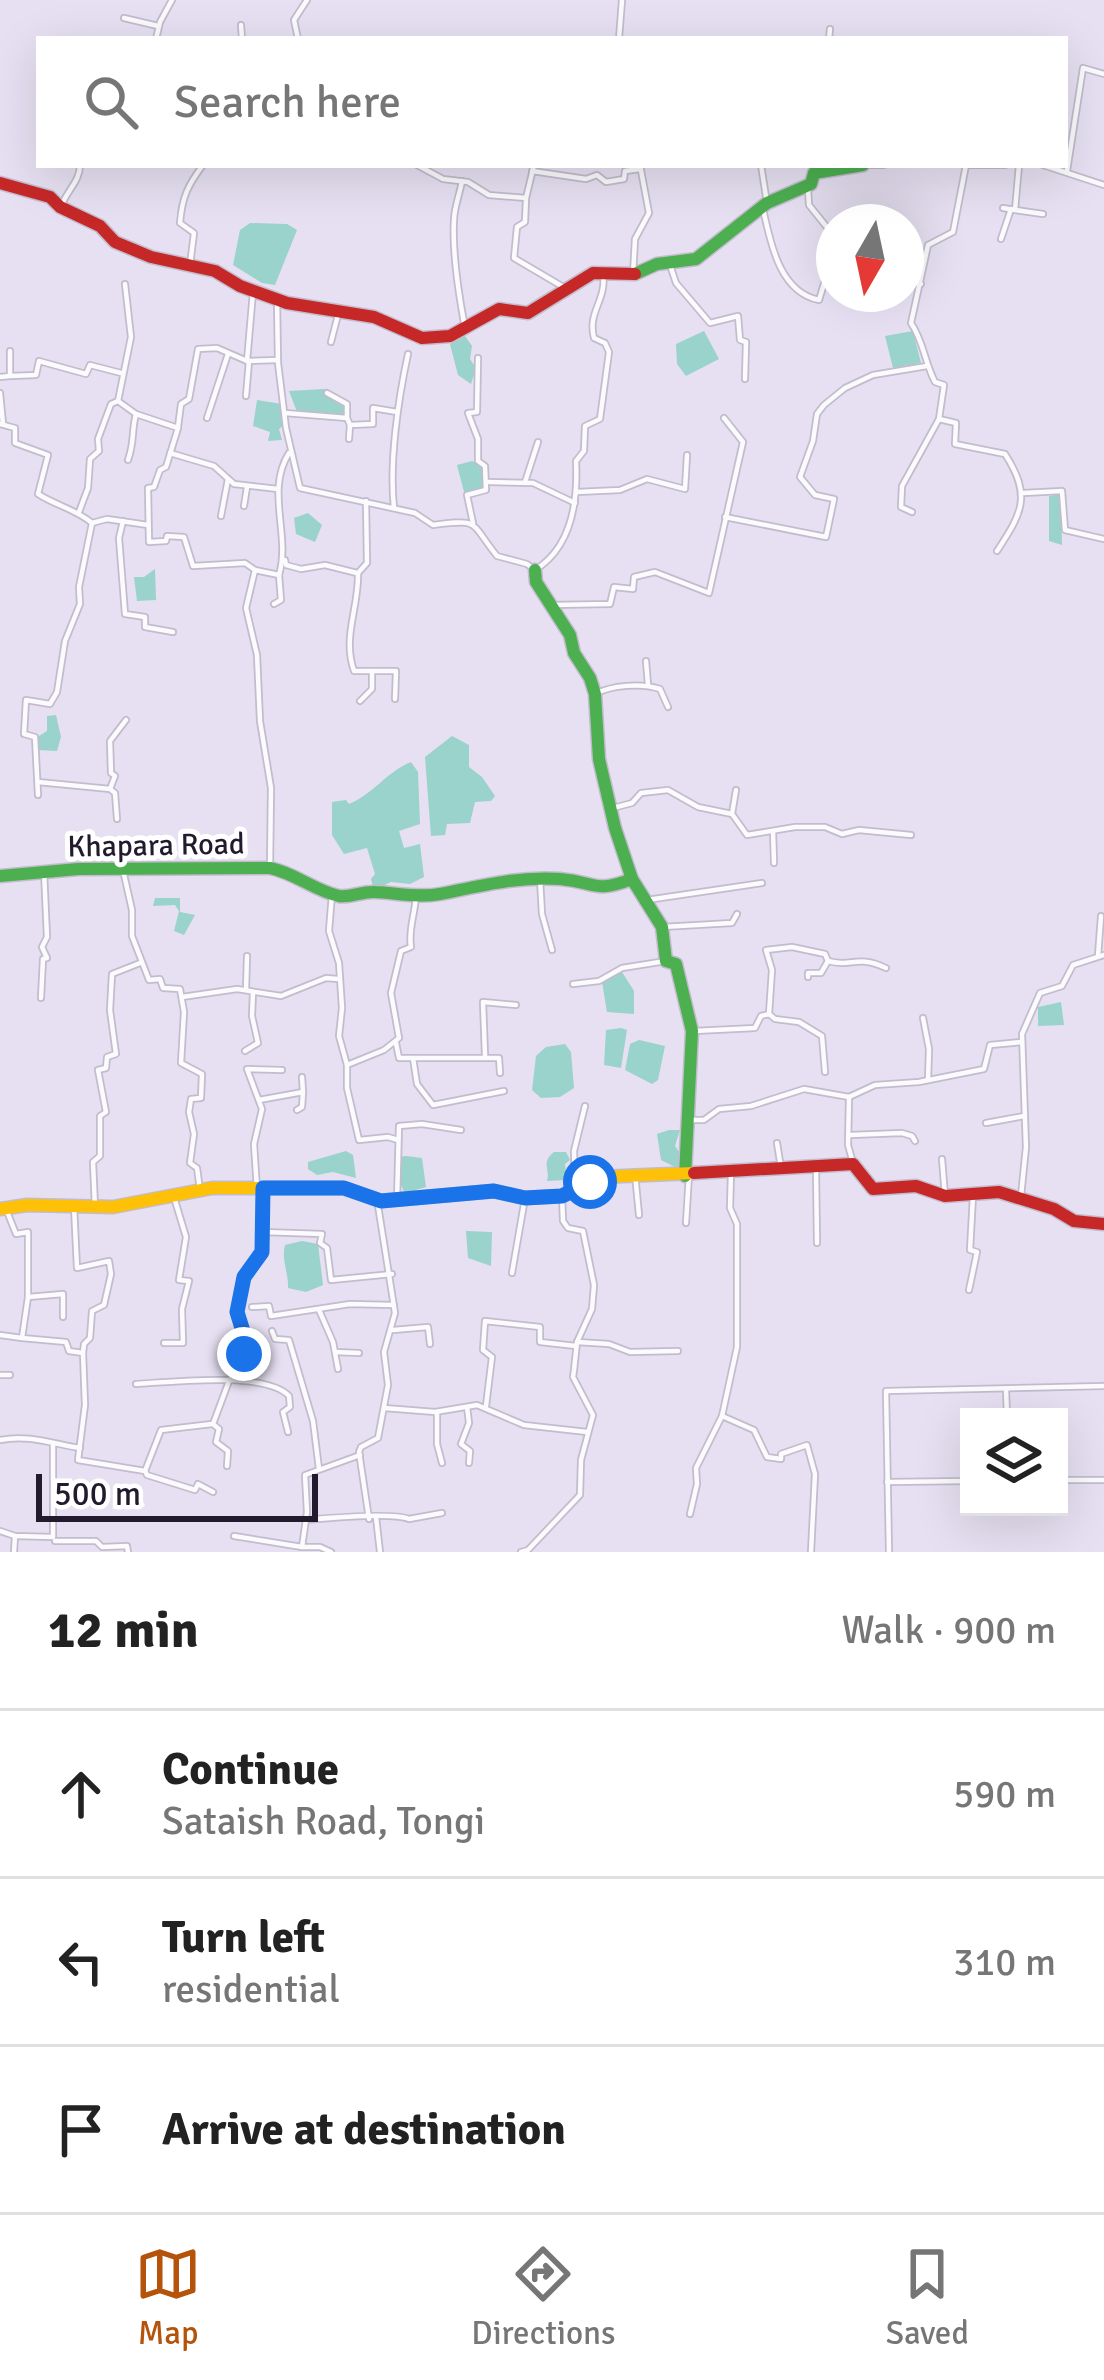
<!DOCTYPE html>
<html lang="en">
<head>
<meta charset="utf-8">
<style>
  :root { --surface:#fff; --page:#f2f2f2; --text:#222; --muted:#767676; --line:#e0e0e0; --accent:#b45309 }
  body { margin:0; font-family:Signika,sans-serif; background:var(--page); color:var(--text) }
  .controls { position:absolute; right:36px; bottom:36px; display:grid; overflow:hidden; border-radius:0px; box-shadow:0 12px 48px #0002 }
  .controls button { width:108px; height:108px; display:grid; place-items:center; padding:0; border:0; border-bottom:3px solid var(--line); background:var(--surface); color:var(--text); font:60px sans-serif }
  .compass { position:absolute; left:816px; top:204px; width:108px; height:108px; border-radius:50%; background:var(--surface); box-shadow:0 12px 48px #0002; rotate:189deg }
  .scale { position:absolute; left:36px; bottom:30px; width:282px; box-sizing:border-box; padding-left:12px; border:6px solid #221b2e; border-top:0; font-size:33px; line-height:42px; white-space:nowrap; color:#221b2e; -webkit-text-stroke:9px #fff; paint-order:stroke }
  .stop { position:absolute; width:36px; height:36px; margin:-27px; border:9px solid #1a73e8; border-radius:50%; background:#fff }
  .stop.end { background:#1a73e8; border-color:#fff; box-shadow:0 3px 12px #0008 }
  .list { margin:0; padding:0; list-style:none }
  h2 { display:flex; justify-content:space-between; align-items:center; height:156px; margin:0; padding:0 48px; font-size:51px }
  h2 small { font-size:39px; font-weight:400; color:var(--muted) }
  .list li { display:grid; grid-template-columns:78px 1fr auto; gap:36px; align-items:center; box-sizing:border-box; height:168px; padding:0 48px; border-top:3px solid var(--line) }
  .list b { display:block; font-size:45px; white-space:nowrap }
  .list p { margin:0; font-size:39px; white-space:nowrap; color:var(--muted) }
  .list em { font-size:39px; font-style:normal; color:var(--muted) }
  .icon { flex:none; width:66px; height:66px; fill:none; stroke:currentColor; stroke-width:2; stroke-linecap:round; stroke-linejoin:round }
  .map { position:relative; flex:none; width:1104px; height:1552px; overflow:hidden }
  .search { position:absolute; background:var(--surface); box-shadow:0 12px 48px #0002; left:36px; right:36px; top:36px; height:132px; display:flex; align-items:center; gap:30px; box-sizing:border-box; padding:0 42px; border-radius:0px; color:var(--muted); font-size:45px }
  .sheet { height:660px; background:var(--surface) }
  nav { display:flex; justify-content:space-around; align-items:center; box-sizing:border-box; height:168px; border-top:3px solid var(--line); background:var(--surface); font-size:33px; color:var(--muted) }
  nav a { display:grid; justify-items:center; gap:6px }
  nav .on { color:var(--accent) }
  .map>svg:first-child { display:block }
</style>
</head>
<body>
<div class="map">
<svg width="1104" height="1552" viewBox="0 0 1104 1552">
  <rect width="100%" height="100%" fill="#e6e0f2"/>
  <g fill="#9ad2cc">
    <polygon points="250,223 287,224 297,230 275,285 262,283 233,265 240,230"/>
    <polygon points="704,331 719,359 686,376 677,364 676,344"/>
    <polygon points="913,331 921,363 893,368 885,336"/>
    <polygon points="465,336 472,346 470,359 476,368 471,384 458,375 450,344"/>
    <polygon points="324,389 346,404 347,417 297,412 289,391"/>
    <polygon points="257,400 282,404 283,426 279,429 282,440 268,441 270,432 253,426"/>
    <polygon points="472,461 483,465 486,487 464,492 457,465"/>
    <polygon points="1061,494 1062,545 1049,541 1049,496"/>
    <polygon points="308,513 322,525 315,542 296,534 294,518"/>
    <polygon points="155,569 156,600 137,601 134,577 144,577"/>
    <polygon points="56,715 61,737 57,751 38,750 39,736 47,731 47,716"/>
    <polygon points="452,736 469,745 469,767 482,777 495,796 491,801 475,802 470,823 447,824 445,835 431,836 425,757"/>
    <path d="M 411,762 L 418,772 L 420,824 L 399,831 L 404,848 L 420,844 L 424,877 L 410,884 L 391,882 L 374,890 L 371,879 L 375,874 L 367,848 L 344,854 L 332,835 L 332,802 L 346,800 L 349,804 C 373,794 388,771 411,762 Z"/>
    <polygon points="155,898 180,898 180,912 195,915 184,935 174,931 179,911 175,905 153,906"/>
    <polygon points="622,972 634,991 634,1014 607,1012 602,982"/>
    <polygon points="1061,1002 1064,1025 1038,1026 1038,1007"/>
    <polygon points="621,1028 627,1030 621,1068 604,1065 606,1030"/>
    <polygon points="639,1040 665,1046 658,1080 652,1084 625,1070 630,1044"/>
    <polygon points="565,1044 571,1052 574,1088 560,1097 541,1098 532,1090 536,1056 546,1047"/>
    <polygon points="669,1130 680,1130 675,1146 682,1156 677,1168 661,1160 657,1134"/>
    <polygon points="346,1151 353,1155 356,1178 333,1172 317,1175 308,1169 308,1162"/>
    <path d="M 554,1152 L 566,1152 L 570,1160 L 565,1164 L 567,1180 L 547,1181 C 551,1169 540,1163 554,1152 Z"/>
    <polygon points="406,1156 422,1158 426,1187 405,1193 398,1180 398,1157"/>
    <polygon points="466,1231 492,1232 491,1266 468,1258"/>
    <path d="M 302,1241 L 318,1244 L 323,1285 L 306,1292 L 288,1288 C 289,1274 281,1260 285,1245 Z"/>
  </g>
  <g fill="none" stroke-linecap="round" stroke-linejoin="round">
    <defs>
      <g id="street">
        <polyline points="124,18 158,26"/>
        <polyline points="241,25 242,39"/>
        <polyline points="156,39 160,22 172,0"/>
        <polyline points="298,39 294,20 307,0"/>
        <polyline points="619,39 622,0"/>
        <polyline points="829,39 830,29"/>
        <polyline points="417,165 443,179 468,182 489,195 526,198 525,222 517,227 514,258 565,288"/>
        <polyline points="761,165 767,203"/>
        <polyline points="869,165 884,165"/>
        <path d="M 966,165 L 953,232 L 928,245 L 911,323 C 924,342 924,361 935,382 L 944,385 L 939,419 L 956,423 L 955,444 L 1005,454 C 1032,496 1022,513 997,551"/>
        <polyline points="966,165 1005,165"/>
        <polyline points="1043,165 1104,185"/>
        <polyline points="532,171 586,179 597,175 606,182 624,179 625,171 640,169"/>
        <polyline points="1067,171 1083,68 1104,74"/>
        <path d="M 462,181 C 460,193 454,208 454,220 C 452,251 459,296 465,328"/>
        <polyline points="808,189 809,205 834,236"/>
        <polyline points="526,198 534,165"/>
        <path d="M 61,207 C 66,191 80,182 80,165"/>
        <polyline points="1003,208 1015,210 1019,165"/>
        <path d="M 763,209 C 770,239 778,292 819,300 L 834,251"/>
        <polyline points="1015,210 1043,214"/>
        <polyline points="1001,239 1011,209"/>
        <path d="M 190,265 L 194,233 L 180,223 C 182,197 188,185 203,165"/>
        <polyline points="670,265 676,283 710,323 738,316 740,340 746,342 745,379"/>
        <polyline points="633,275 635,239 649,213 640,165"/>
        <polyline points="906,280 921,284"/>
        <polyline points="125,284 131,337 118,401 136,414 178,428 166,467 160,470 154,487 148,488 149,542 166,541 167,536 184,537 193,566 245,563 255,570"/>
        <polyline points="253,292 247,361 278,360"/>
        <path d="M 277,299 L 278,363 L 286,428 L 300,488 L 415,513 L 433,525 C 481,519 469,521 497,556 L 527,564 L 535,570 C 572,547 578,500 576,461 L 584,451 L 585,426 L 600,419 L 609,352 L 605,343 L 594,338 C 587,312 607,300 603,274"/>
        <polyline points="331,342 339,311"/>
        <polyline points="10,376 36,375 39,361 86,374 90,365 121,373"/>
        <polyline points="0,377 10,376 10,351"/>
        <polyline points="0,393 3,424"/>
        <polyline points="246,396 249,361"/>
        <polyline points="285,413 347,418 347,404 327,393"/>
        <polyline points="207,418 228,354"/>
        <polyline points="347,418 350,425 373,424 373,408 397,412"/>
        <path d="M 0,424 L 15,428 L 15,443 L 48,455 L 38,494 C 57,506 75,509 92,523 L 107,519 L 148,525"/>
        <polyline points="178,427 181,404 189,399 198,349 217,348 247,361"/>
        <polyline points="349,439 350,425"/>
        <polyline points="170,453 214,466 234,484 278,489"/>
        <path d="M 128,460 C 135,440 131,433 136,414"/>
        <polyline points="489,482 533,483 575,503"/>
        <polyline points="525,482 538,442"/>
        <polyline points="577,492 620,490 647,479 685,489 687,455"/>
        <polyline points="1023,493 1062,491 1065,530 1104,539"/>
        <polyline points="244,506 247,487"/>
        <path d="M 394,508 C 389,463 398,400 408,354"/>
        <polyline points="79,512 88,488 90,459 99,451 98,439 111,404 118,401"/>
        <polyline points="912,512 901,507 902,486 939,419"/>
        <polyline points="221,516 228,479"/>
        <polyline points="725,517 826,537 834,499 815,495 800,477 813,441 817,414 824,405 845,388 873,375 927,366"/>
        <polyline points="123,521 119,538 125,614 145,617 145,627 173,632"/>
        <polyline points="473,523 467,495 486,490 485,466 478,461 478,439 468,413 477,412 478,358"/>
        <polyline points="285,560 286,565 301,569 325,565 357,573"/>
        <path d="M 279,575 C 291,535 265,491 289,453"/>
        <polyline points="551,605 610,604 614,587 633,589 634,577 655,572 709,593 743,442 724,418"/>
        <polyline points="646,661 648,685"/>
        <polyline points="372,671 396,671 395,699"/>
        <path d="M 595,694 C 612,685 641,683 660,689 L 668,707"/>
        <path d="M 360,701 L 372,689 L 372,671 L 354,671 C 342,636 359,608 358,573 L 367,563 L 366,501"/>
        <polyline points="38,782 110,789 115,793 117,819"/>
        <polyline points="110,789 115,776 111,773 110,741 126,720"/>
        <polyline points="38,795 35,737 24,734 26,700 50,704 57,692 65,641 80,604 79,587 92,523"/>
        <polyline points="613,808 632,803 641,793 668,790 698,807 732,814 747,835 795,827 825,827 842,834 859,830 911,835"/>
        <polyline points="732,814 736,790"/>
        <polyline points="773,831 774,863"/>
        <polyline points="270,868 271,788 260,721 257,655 246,608 255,570 279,575 281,600 274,604"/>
        <polyline points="120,870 121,850"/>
        <polyline points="123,870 132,910 132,936 149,980 160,979 163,988 180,989 184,1012 181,1063 202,1074 201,1098 191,1099 189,1112 194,1134 190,1163 197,1168 200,1190"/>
        <polyline points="540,879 542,914 552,950"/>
        <polyline points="332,894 329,931 339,963 342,1008 339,1036 347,1065"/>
        <polyline points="647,900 762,883"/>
        <polyline points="662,927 732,923 737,914"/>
        <polyline points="1098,956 1101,916"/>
        <polyline points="808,977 808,973 821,973 828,961"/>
        <polyline points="573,984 599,981 622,968 666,961"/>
        <polyline points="246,990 247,956"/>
        <polyline points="182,997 237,989 281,996 326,978 338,979"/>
        <polyline points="41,998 43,959 47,958 42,947 47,937 44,871"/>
        <polyline points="769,1014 775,1019 799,1022 822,1036 825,1072"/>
        <polyline points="923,1018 929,1049 928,1080"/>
        <path d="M 694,1031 L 755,1028 L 761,1016 L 769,1014 L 772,970 L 766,950 L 792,947 L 825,954 L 828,961 C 851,968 857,954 886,968"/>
        <polyline points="396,1043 399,1058 499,1058 500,1073"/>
        <polyline points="245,1051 258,1043 252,1016 253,992"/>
        <polyline points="485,1055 483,1002 516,1005"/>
        <polyline points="413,1058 417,1084 433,1105 504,1091"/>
        <polyline points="302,1077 303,1092"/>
        <polyline points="259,1100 303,1092 302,1107 297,1110"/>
        <polyline points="686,1120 704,1120 719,1109 751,1106 804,1089 849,1097"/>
        <polyline points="986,1123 1024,1116"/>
        <polyline points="850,1135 902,1133 912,1136 915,1141"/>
        <path d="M 398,1140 L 388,1137 L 359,1140 L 347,1088 L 347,1065 L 384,1050 L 399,1038 L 391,993 L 401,951 L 411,947 C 408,930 415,914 416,896"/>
        <polyline points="777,1143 781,1168"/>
        <polyline points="942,1159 945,1196"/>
        <polyline points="853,1163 848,1145 849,1097 875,1085 919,1082 984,1069 990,1045 1022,1042"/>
        <polyline points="816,1169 817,1243"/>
        <polyline points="635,1174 639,1215"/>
        <polyline points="257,1189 254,1144 262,1109 247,1069 282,1070"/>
        <polyline points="575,1189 574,1151 585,1106"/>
        <polyline points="1021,1196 1026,1147 1022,1034 1040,993 1062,986 1073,965 1104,955"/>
        <polyline points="397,1200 399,1126 422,1124 461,1130"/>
        <polyline points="74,1206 77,1268 109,1261 111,1274 104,1305 92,1311 90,1338 84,1344 83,1353"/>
        <polyline points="95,1208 93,1162 100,1156 100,1116 106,1112 98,1070 106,1068 107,1057 116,1054 110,1010 112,974 140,963"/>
        <polyline points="6,1209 16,1234 28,1232 28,1297 22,1338 66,1342 69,1351 83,1353 85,1405 78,1460 145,1471 147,1475 195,1490 198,1484 213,1492"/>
        <polyline points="686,1223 689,1175"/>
        <polyline points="263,1232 322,1234 320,1243 327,1248 331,1280 392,1274"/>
        <polyline points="512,1273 525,1198"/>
        <polyline points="969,1290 977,1252 970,1250 973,1196"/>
        <polyline points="28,1297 63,1294 63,1317"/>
        <polyline points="252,1307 269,1306 271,1316 350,1304 394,1305"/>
        <polyline points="319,1310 333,1342 338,1369"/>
        <polyline points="393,1330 428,1327 430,1344"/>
        <polyline points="272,1331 275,1339 289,1340 313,1421 319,1469"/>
        <polyline points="0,1335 22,1338"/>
        <polyline points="577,1342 609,1344 630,1352 678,1351"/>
        <polyline points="164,1343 183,1343 182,1309 189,1281 179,1280 186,1237 173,1194"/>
        <polyline points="335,1352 359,1353"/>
        <polyline points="0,1375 10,1375"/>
        <path d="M 136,1384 C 171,1382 266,1371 289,1396 L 290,1407 L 283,1412 L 288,1432"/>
        <polyline points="1006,1389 1007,1417"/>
        <polyline points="486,1406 492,1357 483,1350 485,1321 540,1327 540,1342 576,1346"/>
        <polyline points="467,1407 469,1423 461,1444 470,1451 469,1463"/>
        <polyline points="384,1408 435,1412 477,1405 524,1425 587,1432"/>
        <polyline points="437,1412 437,1444 442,1463"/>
        <polyline points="722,1416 754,1430 767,1457 781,1459 781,1454 807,1445 815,1474 811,1552"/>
        <path d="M 0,1440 C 29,1434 53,1444 80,1448"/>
        <polyline points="227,1466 228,1451 216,1442 219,1429 213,1424 229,1381 246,1351 237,1312 244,1277 263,1253 263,1188"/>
        <polyline points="145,1471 161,1430 212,1424"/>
        <polyline points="1059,1480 1104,1480"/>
        <polyline points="887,1482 969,1481"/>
        <polyline points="690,1514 697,1484 696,1468 722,1416 737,1347 737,1224 730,1208 731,1173"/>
        <polyline points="376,1517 380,1552"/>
        <polyline points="369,1519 359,1452 361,1447 378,1438 388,1385 384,1352 395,1313 377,1199"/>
        <path d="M 306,1520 C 329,1518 391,1512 409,1519 L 442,1513"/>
        <polyline points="0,1531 15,1536 53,1537 53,1445"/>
        <polyline points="234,1536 302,1547 307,1512 305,1475 360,1455"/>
        <polyline points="55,1541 96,1541 102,1547 127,1546 128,1552"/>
        <polyline points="302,1547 320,1547 331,1552"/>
        <polyline points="14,1552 15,1536"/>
        <polyline points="521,1552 528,1550 580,1495 581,1460 593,1415 573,1377 574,1370 577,1342 592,1309 594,1285 583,1231 568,1228 563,1221 562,1196"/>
        <polyline points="889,1552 886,1391 1104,1386"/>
      </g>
      <g id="fast">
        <polyline points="635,274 657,264 696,259 767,203 811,184 814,173 863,165"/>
        <polyline points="535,570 536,582 570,635 574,653 590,678 595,694 599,759 615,828 632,879 662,927 666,961 676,964 692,1031 685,1176"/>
        <path d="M 0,876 L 78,869 L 270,868 C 295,873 315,891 339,896 C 350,898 363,891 375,892 C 397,893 419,898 440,894 C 480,886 518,876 560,879 C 597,882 593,894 632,879"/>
      </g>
      <polyline id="slow" points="0,1209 27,1205 113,1207 212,1188 343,1188 381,1201 493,1191 525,1198 562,1196 600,1177 694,1173"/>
      <g id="jam">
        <polyline points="0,183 50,197 60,207 100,226 115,242 151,257 215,271 240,286 287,303 374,317 422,338 450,336 499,309 528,313 593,273 635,274"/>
        <polyline points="694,1173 853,1164 873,1189 916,1186 945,1196 999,1192 1054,1209 1074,1221 1104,1224"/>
      </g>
    </defs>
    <use href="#street" stroke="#c2bccd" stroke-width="8"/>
    <use href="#fast" stroke="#c2bccd" stroke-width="15"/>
    <use href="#slow" stroke="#c2bccd" stroke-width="15"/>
    <use href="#jam" stroke="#c2bccd" stroke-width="15"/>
    <use href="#street" stroke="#fbfafd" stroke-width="4.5"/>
    <use href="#fast" stroke="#4caf50" stroke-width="12"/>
    <use href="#slow" stroke="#ffc107" stroke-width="12"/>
    <use href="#jam" stroke="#c62828" stroke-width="12"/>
  </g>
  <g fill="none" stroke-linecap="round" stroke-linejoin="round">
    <polyline stroke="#1a73e8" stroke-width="15" points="244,1354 246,1341 237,1312 244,1277 262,1252 263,1188 344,1188 381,1201 494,1191 525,1198 562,1196 590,1182"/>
  </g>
  <g text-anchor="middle" stroke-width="10" stroke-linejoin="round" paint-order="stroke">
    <g font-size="30" fill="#221b2e" stroke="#fff">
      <text transform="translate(156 845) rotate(-1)" y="10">Khapara Road</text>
    </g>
  </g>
</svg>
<div class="controls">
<button><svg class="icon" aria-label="layers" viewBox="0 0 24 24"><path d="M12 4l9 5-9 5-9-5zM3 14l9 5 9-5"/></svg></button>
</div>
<svg class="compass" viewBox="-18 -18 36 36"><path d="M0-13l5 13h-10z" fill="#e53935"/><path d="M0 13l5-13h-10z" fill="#767676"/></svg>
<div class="scale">500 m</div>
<div class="stop" style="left:590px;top:1182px"></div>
<div class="stop end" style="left:244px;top:1354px"></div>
<div class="search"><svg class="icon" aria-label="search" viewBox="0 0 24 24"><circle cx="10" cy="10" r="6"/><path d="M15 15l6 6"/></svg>Search here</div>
</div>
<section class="sheet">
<h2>12 min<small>Walk · 900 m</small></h2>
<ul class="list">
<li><svg class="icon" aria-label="ahead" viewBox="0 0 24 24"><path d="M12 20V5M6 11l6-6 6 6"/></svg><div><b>Continue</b><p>Sataish Road, Tongi</p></div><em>590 m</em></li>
<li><svg class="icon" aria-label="left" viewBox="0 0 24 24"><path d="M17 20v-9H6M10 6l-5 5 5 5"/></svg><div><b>Turn left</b><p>residential</p></div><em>310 m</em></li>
<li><svg class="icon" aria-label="arrive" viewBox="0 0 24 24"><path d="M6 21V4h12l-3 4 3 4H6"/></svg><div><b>Arrive at destination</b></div></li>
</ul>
</section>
<nav>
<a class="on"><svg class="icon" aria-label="map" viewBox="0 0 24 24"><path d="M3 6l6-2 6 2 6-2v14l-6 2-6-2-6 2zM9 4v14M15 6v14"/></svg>Map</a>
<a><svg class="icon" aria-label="directions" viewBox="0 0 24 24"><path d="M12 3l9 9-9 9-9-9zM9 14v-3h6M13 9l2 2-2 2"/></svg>Directions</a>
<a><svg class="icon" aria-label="saved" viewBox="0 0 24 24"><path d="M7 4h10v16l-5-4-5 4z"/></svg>Saved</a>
</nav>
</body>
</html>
